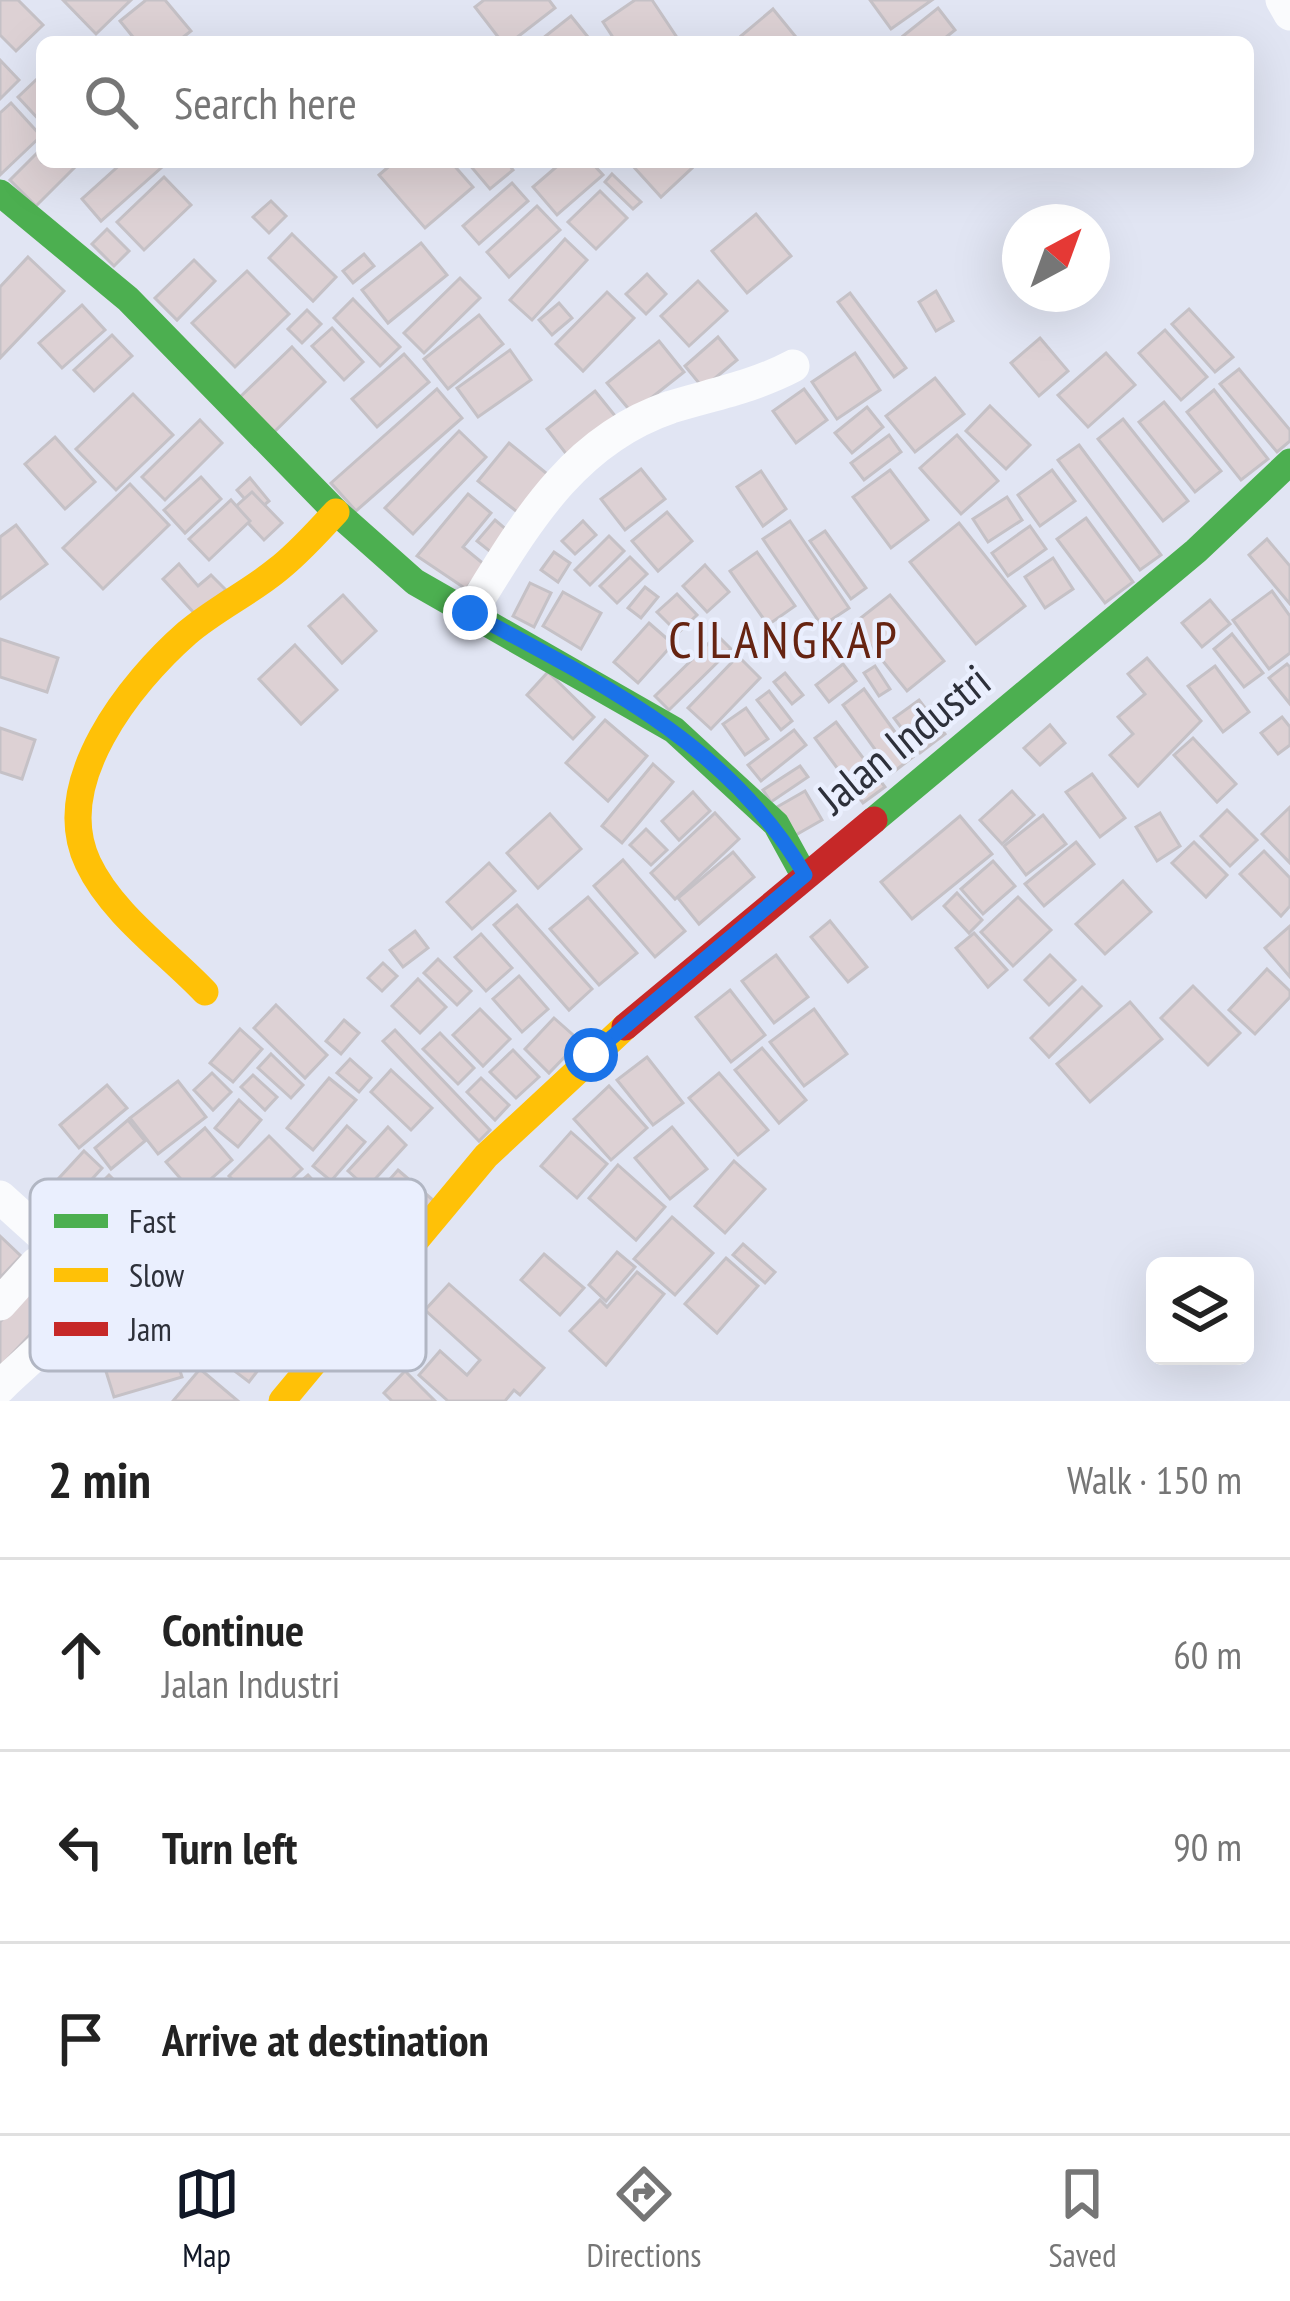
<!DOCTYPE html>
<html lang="en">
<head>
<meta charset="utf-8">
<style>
  :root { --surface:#fff; --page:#f6f6f6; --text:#222; --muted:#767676; --line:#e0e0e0; --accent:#111827 }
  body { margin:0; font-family:"PT Sans Narrow",sans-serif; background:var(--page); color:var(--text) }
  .controls { position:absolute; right:36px; bottom:36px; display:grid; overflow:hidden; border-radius:18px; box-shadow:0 12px 48px #0002 }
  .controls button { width:108px; height:108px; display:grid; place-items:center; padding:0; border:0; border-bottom:3px solid var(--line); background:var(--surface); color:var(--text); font:60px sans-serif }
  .compass { position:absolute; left:1002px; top:204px; width:108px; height:108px; border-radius:50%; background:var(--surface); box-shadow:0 12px 48px #0002; rotate:41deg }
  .stop { position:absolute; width:36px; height:36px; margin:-27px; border:9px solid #1a73e8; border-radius:50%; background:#fff }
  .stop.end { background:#1a73e8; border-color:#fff; box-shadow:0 3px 12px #0008 }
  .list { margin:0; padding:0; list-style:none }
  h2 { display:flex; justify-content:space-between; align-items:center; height:156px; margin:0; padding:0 48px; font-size:51px }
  h2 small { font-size:39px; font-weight:400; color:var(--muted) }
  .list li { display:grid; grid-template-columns:78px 1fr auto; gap:36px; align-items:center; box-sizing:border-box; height:192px; padding:0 48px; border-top:3px solid var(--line) }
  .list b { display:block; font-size:45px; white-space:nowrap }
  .list p { margin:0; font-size:39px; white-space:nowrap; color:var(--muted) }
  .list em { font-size:39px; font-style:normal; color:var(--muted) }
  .icon { flex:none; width:66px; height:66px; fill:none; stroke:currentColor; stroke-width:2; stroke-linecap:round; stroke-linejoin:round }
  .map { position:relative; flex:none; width:1290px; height:1401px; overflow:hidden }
  .search { position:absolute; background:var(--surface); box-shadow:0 12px 48px #0002; left:36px; right:36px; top:36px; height:132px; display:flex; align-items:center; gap:30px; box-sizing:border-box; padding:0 42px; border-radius:18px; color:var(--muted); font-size:45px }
  .sheet { height:732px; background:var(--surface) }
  nav { display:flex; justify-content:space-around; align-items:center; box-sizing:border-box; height:168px; border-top:3px solid var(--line); background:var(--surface); font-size:33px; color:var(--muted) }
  nav a { display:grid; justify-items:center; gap:6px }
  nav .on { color:var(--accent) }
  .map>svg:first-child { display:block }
</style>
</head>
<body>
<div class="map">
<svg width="1290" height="1401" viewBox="0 0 1290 1401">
  <rect width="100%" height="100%" fill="#e1e5f3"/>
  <g fill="#ddd1d4" stroke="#c5c1c6" stroke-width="3">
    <polygon points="0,0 18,0 43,25 16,51 0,35"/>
    <polygon points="63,0 131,0 96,34"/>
    <polygon points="146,0 165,0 191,31 177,42 137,42 120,21"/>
    <polygon points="484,0 549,0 555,8 511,42 502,42 475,7"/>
    <polygon points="635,0 652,0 680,42 616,42 603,22"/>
    <polygon points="870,0 932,0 891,29"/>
    <polygon points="938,8 955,30 940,42 908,42 903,36"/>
    <polygon points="773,9 800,42 746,42 741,36"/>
    <polygon points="571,16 592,42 538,42"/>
    <polygon points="0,60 19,80 0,99"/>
    <polygon points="38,78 42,82 42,123 18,97"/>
    <polygon points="11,103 41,136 0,175 0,113"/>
    <polygon points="42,148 42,162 80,162 36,206 10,180"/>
    <polygon points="123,162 155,162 161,168 101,221 82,199"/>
    <polygon points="394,162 451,162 473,187 425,228 379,175"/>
    <polygon points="507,162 513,170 490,189 468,163"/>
    <polygon points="562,162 591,162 603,175 557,215 533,187"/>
    <polygon points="687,162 692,168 661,197 631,164"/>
    <polygon points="612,174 641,202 633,209 605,182"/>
    <polygon points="164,177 191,205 144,250 117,222"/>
    <polygon points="512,183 528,201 479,244 463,226"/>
    <polygon points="600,191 627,218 596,249 568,222"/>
    <polygon points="271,201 286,216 269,233 253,217"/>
    <polygon points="537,206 560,230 509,277 487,252"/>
    <polygon points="756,214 791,256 747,293 712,251"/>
    <polygon points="107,229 129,251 114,266 92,244"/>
    <polygon points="292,234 336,277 313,301 269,258"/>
    <polygon points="565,239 587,260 532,320 510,300"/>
    <polygon points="421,243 447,275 388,323 362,290"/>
    <polygon points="364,254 374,266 353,283 343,271"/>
    <polygon points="28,257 64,291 0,358 0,287"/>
    <polygon points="194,260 215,281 177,320 155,298"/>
    <polygon points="247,271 289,314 235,367 192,323"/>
    <polygon points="647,274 666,294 646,314 626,294"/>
    <polygon points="460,278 480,298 424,353 404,333"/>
    <polygon points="698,281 727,311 689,346 661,316"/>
    <polygon points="936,291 953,321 936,331 919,302"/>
    <polygon points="607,292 634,318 583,371 556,344"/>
    <polygon points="850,293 906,368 894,377 838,302"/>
    <polygon points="353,299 400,347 380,366 334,318"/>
    <polygon points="559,303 572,318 552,335 539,320"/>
    <polygon points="82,305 105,330 62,368 39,343"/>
    <polygon points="1189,309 1233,357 1215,372 1172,324"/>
    <polygon points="307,310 321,324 302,343 288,329"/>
    <polygon points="479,315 503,344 448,389 424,359"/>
    <polygon points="332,328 363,362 344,380 312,346"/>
    <polygon points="1165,330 1207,377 1181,400 1139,353"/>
    <polygon points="112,335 132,356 94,391 74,370"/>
    <polygon points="718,337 737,360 703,388 685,366"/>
    <polygon points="1040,338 1068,371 1039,396 1011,363"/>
    <polygon points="659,341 684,372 632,413 607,383"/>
    <polygon points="292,347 325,382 272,434 238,399"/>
    <polygon points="510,350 531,380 478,417 457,388"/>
    <polygon points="855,353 880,390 837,419 812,382"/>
    <polygon points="1106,353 1135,385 1088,427 1058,395"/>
    <polygon points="404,354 429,382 377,427 352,399"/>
    <polygon points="1239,369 1290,430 1290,441 1277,452 1220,384"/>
    <polygon points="935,378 964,414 915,452 886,416"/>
    <polygon points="437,389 462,418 356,511 331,483"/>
    <polygon points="804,389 827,420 796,443 773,411"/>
    <polygon points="1214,390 1268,459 1241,480 1187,412"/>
    <polygon points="595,391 616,417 567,455 547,429"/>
    <polygon points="133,394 173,435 116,490 76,449"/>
    <polygon points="1164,402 1221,471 1195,492 1139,422"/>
    <polygon points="990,406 1030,445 1006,469 966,431"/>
    <polygon points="867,407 883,427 852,453 835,433"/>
    <polygon points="1123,419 1188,501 1163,521 1098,439"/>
    <polygon points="200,420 222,443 165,500 142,477"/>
    <polygon points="459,431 486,457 413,534 385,508"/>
    <polygon points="889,435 901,452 864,480 851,463"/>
    <polygon points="957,435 998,481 961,514 920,468"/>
    <polygon points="55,437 95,482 65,509 25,464"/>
    <polygon points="509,443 551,477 521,515 478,481"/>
    <polygon points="1079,445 1161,555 1140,570 1058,460"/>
    <polygon points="641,469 665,499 625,530 601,499"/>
    <polygon points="890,470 928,520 891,548 853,497"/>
    <polygon points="1052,470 1075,501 1040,526 1018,495"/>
    <polygon points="761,471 786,509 763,526 737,487"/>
    <polygon points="201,477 221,499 185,533 164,510"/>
    <polygon points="250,478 269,501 256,512 237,490"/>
    <polygon points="130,484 169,525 103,589 63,548"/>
    <polygon points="252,492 282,523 264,540 234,508"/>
    <polygon points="468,494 491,513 463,547 485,565 466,589 417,556"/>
    <polygon points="1007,497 1022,520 988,542 973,519"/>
    <polygon points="231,500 250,521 209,560 189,539"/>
    <polygon points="667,512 692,541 658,571 632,541"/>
    <polygon points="1086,518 1133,582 1105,603 1057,539"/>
    <polygon points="495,520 514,536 497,557 477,541"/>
    <polygon points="583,521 596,535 575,554 562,541"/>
    <polygon points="790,521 849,608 822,626 763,539"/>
    <polygon points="959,523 1025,606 976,644 910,562"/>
    <polygon points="16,525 47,564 0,599 0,537"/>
    <polygon points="1030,526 1046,549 1008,576 992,553"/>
    <polygon points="825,531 866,588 851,599 810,541"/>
    <polygon points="609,536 624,551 590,585 575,570"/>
    <polygon points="1267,539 1290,566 1290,604 1249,555"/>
    <polygon points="554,552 570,563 558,582 541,570"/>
    <polygon points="757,552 795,606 768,625 730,571"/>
    <polygon points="630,557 647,574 617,603 600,586"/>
    <polygon points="1053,558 1073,589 1045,608 1025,577"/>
    <polygon points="179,564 198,586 211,575 226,590 195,614 163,579"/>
    <polygon points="705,565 729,592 707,612 683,586"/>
    <polygon points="530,583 551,593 534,627 513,616"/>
    <polygon points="645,587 658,597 641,618 628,608"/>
    <polygon points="1272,591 1290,616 1290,653 1269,669 1233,620"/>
    <polygon points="563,592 601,613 581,649 543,626"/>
    <polygon points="677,594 697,615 678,633 657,612"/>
    <polygon points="343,595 376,631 342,663 309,626"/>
    <polygon points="890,595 944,661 907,691 853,624"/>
    <polygon points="1210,600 1230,624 1202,647 1182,623"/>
    <polygon points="649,623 673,644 638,683 614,662"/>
    <polygon points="1232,634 1263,673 1244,687 1214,649"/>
    <polygon points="717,635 731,649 669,710 655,696"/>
    <polygon points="0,639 58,658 47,692 0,677"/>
    <polygon points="295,645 337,690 301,724 259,679"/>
    <polygon points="738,656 760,678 711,729 688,708"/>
    <polygon points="1147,658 1201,721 1138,786 1110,755 1133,734 1118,717 1145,694 1128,674"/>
    <polygon points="843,664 856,681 829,702 816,685"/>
    <polygon points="1287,664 1290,667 1290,704 1269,678"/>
    <polygon points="875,666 890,689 879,696 864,673"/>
    <polygon points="1215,666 1249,712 1223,732 1188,686"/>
    <polygon points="548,672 594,717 573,739 527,695"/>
    <polygon points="785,673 803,695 792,704 774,682"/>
    <polygon points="864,689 913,757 892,773 843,705"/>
    <polygon points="769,691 792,721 781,730 757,700"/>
    <polygon points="919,700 945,734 920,753 894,718"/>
    <polygon points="746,708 768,739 745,755 723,724"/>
    <polygon points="1282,717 1290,727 1290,745 1278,754 1261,733"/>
    <polygon points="605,720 647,756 608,801 566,763"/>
    <polygon points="836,722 885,787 863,803 815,738"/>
    <polygon points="1050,725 1065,743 1040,765 1024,748"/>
    <polygon points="0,728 35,740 22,779 0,772"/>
    <polygon points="794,730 806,745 761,781 748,765"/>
    <polygon points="1193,738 1236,784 1217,802 1174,755"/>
    <polygon points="653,764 673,782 622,843 602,826"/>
    <polygon points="800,766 808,777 771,802 763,790"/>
    <polygon points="1092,774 1125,818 1100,837 1066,792"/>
    <polygon points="805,791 822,820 794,836 777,807"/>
    <polygon points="1012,791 1034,815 1002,844 980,820"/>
    <polygon points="693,792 710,811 679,840 662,821"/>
    <polygon points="1290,807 1290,863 1262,834"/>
    <polygon points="1227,810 1257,840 1230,866 1201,836"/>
    <polygon points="715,813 739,839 675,899 651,873"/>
    <polygon points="1160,813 1180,846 1157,861 1136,827"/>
    <polygon points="550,814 581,849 538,888 507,853"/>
    <polygon points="1043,815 1066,844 1026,875 1004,846"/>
    <polygon points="960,816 992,854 912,919 881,882"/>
    <polygon points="646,829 667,850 651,865 630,845"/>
    <polygon points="1076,842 1094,864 1044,906 1025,884"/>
    <polygon points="1194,842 1227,875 1206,897 1172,863"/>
    <polygon points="1264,851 1290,878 1290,906 1281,916 1240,874"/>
    <polygon points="733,852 754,877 699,924 678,898"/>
    <polygon points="623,860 685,931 655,957 594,886"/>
    <polygon points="993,861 1015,886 983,914 961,889"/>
    <polygon points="489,863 515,891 472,929 447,902"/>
    <polygon points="1123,881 1151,912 1105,954 1076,924"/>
    <polygon points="957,893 982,920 969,933 944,906"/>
    <polygon points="588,897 637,953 599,985 550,929"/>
    <polygon points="1018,897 1051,930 1013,966 981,932"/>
    <polygon points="517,905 592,989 569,1010 494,925"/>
    <polygon points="830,921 867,967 848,982 811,937"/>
    <polygon points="1290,926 1290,977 1265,948"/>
    <polygon points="415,931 428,948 403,967 390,950"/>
    <polygon points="974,933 1007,970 988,987 956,948"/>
    <polygon points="481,934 512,968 486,991 455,957"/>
    <polygon points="776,955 808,997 774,1023 742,981"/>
    <polygon points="1050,955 1075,980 1049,1005 1025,980"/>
    <polygon points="438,959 471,991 457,1005 424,973"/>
    <polygon points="383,963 397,976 382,991 368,978"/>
    <polygon points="1267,969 1290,991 1290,997 1255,1034 1229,1010"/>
    <polygon points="519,976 548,1009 522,1032 493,999"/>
    <polygon points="418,979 446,1007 420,1033 392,1006"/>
    <polygon points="1193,986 1240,1033 1208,1065 1161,1018"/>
    <polygon points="1082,987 1101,1006 1049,1057 1031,1038"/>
    <polygon points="730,990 765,1035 731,1062 696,1017"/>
    <polygon points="1130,1002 1162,1039 1090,1102 1057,1064"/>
    <polygon points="276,1005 327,1055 305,1078 254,1028"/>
    <polygon points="480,1009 510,1039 483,1066 453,1035"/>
    <polygon points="814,1009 847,1054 804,1086 770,1042"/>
    <polygon points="554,1018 580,1041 549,1073 525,1049"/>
    <polygon points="344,1020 359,1033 341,1054 326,1041"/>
    <polygon points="240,1029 262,1049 233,1082 210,1063"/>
    <polygon points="395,1030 490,1130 479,1141 383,1041"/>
    <polygon points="440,1033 474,1068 458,1084 423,1049"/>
    <polygon points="762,1048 806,1100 779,1123 735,1070"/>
    <polygon points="513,1050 539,1077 516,1098 490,1072"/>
    <polygon points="271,1054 303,1085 291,1098 258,1068"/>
    <polygon points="647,1057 683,1103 653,1125 617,1080"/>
    <polygon points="350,1059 371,1078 359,1092 337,1073"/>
    <polygon points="391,1070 432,1108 411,1130 371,1092"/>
    <polygon points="212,1073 231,1092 213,1110 194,1090"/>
    <polygon points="719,1073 768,1130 738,1155 689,1098"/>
    <polygon points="253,1075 277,1097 265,1110 241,1087"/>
    <polygon points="329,1078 356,1100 313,1150 287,1128"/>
    <polygon points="481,1078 509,1105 495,1120 467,1092"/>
    <polygon points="178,1081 206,1117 158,1154 130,1118"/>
    <polygon points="107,1085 127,1108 79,1148 60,1125"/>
    <polygon points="609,1086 647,1128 611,1160 574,1119"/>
    <polygon points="239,1100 261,1120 238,1147 215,1128"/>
    <polygon points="128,1120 145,1141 111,1169 95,1148"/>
    <polygon points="347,1126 365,1142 331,1181 313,1166"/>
    <polygon points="388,1127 406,1145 367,1188 348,1171"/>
    <polygon points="672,1127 707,1169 670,1199 635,1158"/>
    <polygon points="205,1128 232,1160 194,1194 166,1162"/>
    <polygon points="571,1132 607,1164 577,1198 541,1166"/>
    <polygon points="269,1136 302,1169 262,1208 229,1176"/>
    <polygon points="84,1151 102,1168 54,1221 36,1203"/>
    <polygon points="734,1161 765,1189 725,1233 695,1206"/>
    <polygon points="618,1165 665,1207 636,1240 589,1198"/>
    <polygon points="398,1170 434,1201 409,1229 373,1198"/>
    <polygon points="109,1175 123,1189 75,1237 61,1223"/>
    <polygon points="308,1175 323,1191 287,1224 271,1207"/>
    <polygon points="672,1217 713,1253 675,1295 634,1259"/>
    <polygon points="0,1236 21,1256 0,1278"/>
    <polygon points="743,1244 775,1272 765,1283 733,1255"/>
    <polygon points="617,1252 635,1267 606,1301 589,1285"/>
    <polygon points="544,1254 584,1288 560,1315 521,1280"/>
    <polygon points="726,1258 758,1286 717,1333 685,1304"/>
    <polygon points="46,1272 69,1293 0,1367 0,1322"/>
    <polygon points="637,1272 664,1294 606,1365 570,1331 600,1300 607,1307"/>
    <polygon points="449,1284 544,1368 520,1395 514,1390 505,1401 448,1401 419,1375 440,1351 467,1375 480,1360 425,1310"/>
    <polygon points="155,1293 182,1377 114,1397 88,1314"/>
    <polygon points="250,1303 287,1332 249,1382 211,1353"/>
    <polygon points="200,1369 238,1401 173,1401"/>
    <polygon points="405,1371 435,1401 392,1401 384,1393"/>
  </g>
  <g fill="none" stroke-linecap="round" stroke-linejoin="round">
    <g stroke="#fafbfd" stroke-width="33">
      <polyline points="1282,0 1290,14"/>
      <path d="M 470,613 C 523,528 570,441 671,407 C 714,394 753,387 793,366"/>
      <path d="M 0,1197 L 84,1273 C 92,1313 26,1360 0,1387"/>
      <polyline points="0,1304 36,1264"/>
    </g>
    <g stroke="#4caf50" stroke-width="27">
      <polyline points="0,193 128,299 336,512 415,582 674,730 776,824 804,875"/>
      <polyline points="874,820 1196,551 1290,462"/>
    </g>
    <g stroke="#ffc107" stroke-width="27">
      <path d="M 205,992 C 167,952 112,914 88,863 C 50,783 130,683 187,633 C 215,609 249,593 277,570 C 299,553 317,532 336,512"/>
      <polyline points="282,1401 486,1156 625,1027"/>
    </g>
    <polyline stroke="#c62828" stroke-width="27" points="625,1027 874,820"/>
  </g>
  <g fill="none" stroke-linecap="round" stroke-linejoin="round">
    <path stroke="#1a73e8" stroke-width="15" d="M 470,613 C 598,681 730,745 805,875 L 591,1055"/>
  </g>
  <g text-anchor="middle" stroke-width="9" stroke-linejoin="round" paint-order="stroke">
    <g font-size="45" fill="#2d303a" stroke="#eaeffe">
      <text transform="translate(904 739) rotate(-39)" y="16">Jalan Industri</text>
    </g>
    <g font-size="51" letter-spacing="3" fill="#662412" stroke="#eaeffe">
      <text x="784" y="658">CILANGKAP</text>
    </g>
  </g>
  <rect x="30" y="1179" width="396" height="192" rx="18" fill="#eaeffe" stroke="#b1b6c3" stroke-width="3"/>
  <rect x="54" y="1214" width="54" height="14" fill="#4caf50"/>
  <rect x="54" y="1268" width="54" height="14" fill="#ffc107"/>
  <rect x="54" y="1322" width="54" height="14" fill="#c62828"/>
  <g font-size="33" fill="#2d303a">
    <text x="129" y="1233">Fast</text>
    <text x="129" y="1287">Slow</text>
    <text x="129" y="1341">Jam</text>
  </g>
</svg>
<div class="controls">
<button><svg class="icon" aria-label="layers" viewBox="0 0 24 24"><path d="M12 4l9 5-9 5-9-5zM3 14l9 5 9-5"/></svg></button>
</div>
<svg class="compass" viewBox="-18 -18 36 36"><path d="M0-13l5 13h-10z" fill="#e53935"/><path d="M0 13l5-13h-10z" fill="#767676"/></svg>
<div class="stop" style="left:591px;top:1055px"></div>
<div class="stop end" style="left:470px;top:613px"></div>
<div class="search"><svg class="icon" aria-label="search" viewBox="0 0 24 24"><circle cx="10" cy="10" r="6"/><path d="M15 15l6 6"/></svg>Search here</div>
</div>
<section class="sheet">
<h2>2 min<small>Walk · 150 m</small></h2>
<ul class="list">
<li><svg class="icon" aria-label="ahead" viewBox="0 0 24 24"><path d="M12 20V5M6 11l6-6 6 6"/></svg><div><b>Continue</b><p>Jalan Industri</p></div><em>60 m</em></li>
<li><svg class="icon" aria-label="left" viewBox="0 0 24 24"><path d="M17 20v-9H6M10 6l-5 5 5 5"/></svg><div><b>Turn left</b></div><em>90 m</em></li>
<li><svg class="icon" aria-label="arrive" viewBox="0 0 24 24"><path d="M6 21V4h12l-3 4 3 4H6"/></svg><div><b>Arrive at destination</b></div></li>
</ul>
</section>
<nav>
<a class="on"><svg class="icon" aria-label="map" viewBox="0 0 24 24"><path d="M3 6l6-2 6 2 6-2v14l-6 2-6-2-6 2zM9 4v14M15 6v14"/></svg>Map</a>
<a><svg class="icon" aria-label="directions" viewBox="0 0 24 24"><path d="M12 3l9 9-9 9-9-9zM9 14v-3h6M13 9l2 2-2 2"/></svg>Directions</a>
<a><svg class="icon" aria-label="saved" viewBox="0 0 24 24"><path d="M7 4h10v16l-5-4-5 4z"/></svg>Saved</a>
</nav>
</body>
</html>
